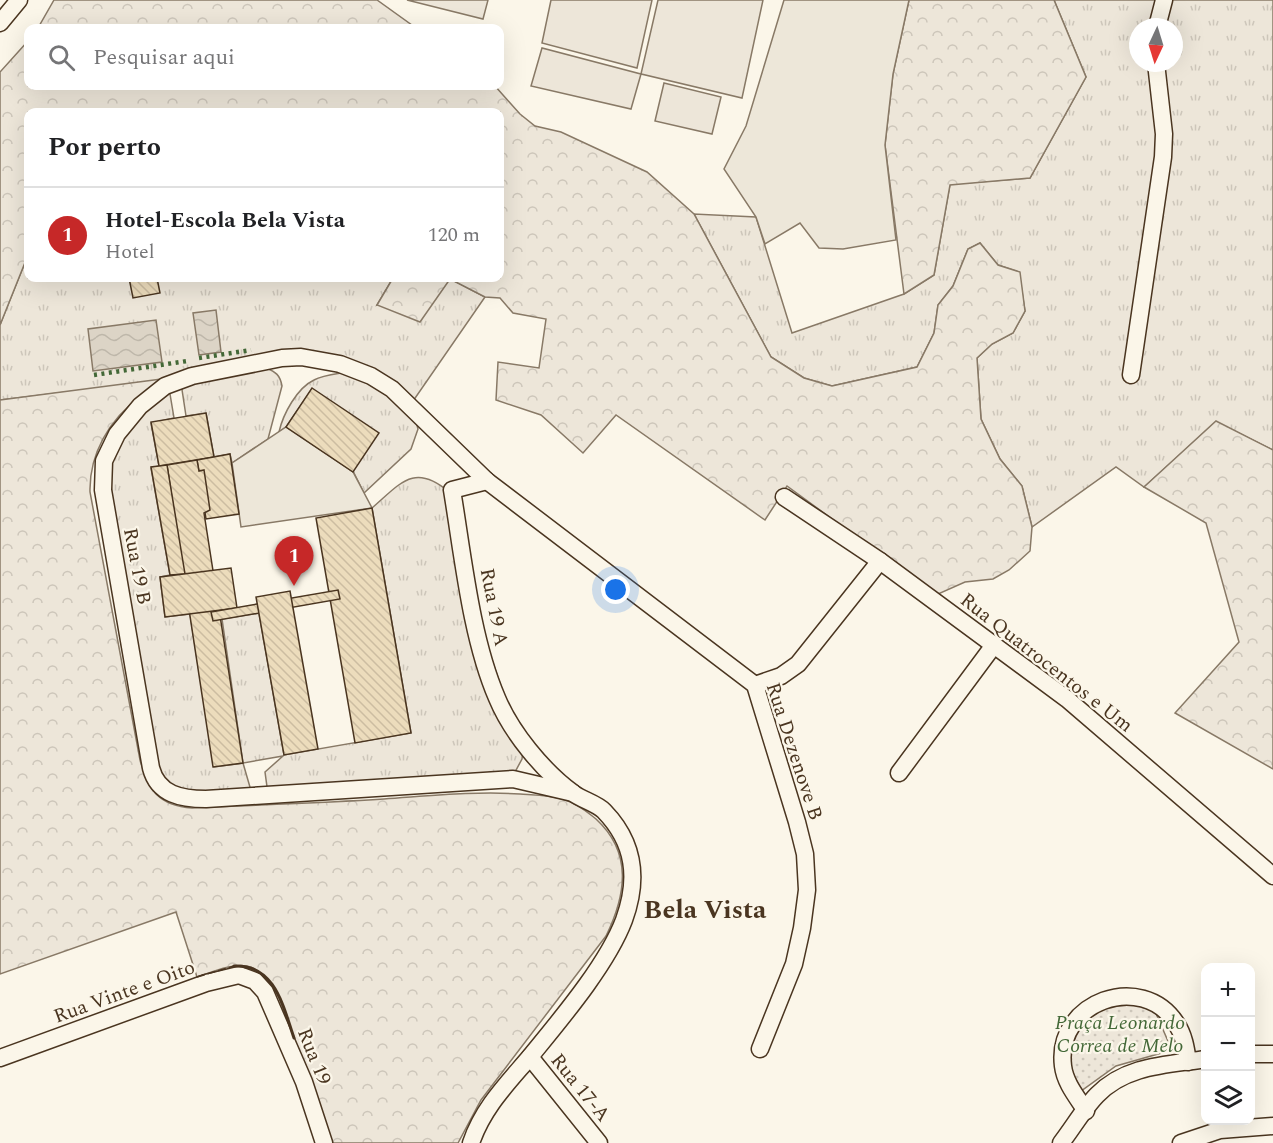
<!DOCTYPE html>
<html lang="pt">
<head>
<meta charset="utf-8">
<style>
  :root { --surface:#fff; --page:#f2f2f2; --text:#202124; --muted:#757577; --line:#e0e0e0; --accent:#c62828 }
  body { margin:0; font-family:Spectral,serif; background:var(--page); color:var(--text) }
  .controls { position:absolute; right:18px; bottom:18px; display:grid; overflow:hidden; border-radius:12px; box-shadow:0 6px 24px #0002 }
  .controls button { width:54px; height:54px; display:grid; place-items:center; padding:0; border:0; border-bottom:2px solid var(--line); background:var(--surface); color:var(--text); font:30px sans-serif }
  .compass { position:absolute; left:1129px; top:18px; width:54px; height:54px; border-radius:50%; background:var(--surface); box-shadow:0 6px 24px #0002; rotate:184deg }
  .you { position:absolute; left:616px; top:590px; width:21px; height:21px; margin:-15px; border:4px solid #fff; border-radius:50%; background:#1a73e8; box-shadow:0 0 0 9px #1a73e833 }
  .badge { display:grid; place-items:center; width:39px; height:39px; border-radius:50%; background:var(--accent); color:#fff; font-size:20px; font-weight:700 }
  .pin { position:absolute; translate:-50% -50px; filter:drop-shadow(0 2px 3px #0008) }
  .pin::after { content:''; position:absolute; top:32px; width:21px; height:18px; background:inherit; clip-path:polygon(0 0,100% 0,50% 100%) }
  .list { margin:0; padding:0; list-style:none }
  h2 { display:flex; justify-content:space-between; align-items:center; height:78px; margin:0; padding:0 24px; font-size:26px }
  h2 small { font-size:20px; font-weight:400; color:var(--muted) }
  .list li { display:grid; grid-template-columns:39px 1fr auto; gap:18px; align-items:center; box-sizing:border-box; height:96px; padding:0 24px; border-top:2px solid var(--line) }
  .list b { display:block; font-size:22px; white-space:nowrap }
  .list p { margin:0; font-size:20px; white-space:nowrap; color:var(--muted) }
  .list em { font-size:20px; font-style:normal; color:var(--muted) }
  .icon { flex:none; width:33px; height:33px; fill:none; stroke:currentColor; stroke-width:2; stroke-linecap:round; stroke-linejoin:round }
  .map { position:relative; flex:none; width:1273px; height:1143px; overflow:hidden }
  .search { position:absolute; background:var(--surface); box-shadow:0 6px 24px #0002; left:24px; top:24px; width:480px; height:66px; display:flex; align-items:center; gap:15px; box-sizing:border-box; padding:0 21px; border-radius:12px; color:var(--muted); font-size:22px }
  .panel { position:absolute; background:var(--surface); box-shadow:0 6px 24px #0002; left:24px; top:108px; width:480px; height:174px; border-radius:12px }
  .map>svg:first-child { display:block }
</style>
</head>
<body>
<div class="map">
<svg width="1273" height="1143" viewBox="0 0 1273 1143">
  <defs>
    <pattern id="grass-tufts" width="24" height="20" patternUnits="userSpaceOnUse" patternTransform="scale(1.5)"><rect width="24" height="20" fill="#ede6d9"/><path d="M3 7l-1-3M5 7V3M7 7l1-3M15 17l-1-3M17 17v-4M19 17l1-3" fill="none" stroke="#cdc6ba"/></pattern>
    <pattern id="forest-crowns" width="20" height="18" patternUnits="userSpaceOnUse" patternTransform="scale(1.5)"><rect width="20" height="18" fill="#ede6d9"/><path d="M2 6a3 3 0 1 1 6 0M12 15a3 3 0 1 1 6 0" fill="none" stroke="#cdc6ba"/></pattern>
    <pattern id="park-dots" width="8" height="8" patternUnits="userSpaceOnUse" patternTransform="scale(1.5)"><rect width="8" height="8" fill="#ede6d9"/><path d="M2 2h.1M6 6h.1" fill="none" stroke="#cdc6ba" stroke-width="1.8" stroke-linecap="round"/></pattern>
    <pattern id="water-waves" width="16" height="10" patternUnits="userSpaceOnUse" patternTransform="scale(1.5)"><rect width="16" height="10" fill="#dcd4c6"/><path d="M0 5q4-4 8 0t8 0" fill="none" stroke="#beb7aa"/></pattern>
    <pattern id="building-back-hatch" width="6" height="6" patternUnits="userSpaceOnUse" patternTransform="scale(1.5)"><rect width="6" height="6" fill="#ecdcbc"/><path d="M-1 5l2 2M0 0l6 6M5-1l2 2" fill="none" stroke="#ccbda1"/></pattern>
  </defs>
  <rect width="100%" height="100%" fill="#fbf6e9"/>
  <g fill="url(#grass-tufts)" stroke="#887966" stroke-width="1.5" fill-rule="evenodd">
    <path d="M 1054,0 L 1273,0 L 1273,450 L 1216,422 L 1144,487 L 1116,467 L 1032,527 L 1022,486 L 1000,459 L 981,419 L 977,358 L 992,344 L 1013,333 L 1025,311 L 1019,272 L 998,265 L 980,243 L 968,249 L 953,286 L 938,305 L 934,333 L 917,367 L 832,386 L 804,378 L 771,357 L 694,214 L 756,217 L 792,333 L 904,294 L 934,275 L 950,184 L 1030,178 L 1086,77 ZM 1138,27 L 1174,27 L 1174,63 L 1138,63 Z"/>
    <polygon points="28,259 28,278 393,278 377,305 449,278 485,297 411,404 332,360 0,400 0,325 26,260"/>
    <path d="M 266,368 C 276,372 280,375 282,386 L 268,439 L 232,463 L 230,454 L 214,457 L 206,413 L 186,416 L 181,383 Z"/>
    <path d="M 347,372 L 367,377 L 415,418 L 418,429 L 411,449 L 364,493 L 312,389 L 286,427 L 279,432 C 283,414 297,388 314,380 C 323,375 336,374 347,372 Z"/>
    <path d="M 169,388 L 174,418 L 151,423 L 159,466 L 151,468 L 170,575 L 160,577 L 165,617 L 190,614 L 214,767 L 243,763 L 222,619 L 259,613 L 284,755 L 411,733 L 372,508 C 400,484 414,462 449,492 L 465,582 L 523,750 L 522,759 L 515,772 L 268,794 L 265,772 L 283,756 L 243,763 L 252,794 L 203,797 L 166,787 L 153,761 L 105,471 L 120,434 Z"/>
  </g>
  <g fill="url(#forest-crowns)" stroke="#887966" stroke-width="1.5">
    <polygon points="54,0 377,0 416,28 38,28"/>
    <polygon points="909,0 1054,0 1086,77 1030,178 950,185 934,275 904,294 885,145 893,74"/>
    <polygon points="28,41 28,86 495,86 520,114 535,126 561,132 647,172 694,214 771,357 804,378 832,386 917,367 934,333 938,305 953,286 968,249 980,243 998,265 1020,272 1025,311 1013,333 992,344 977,358 981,419 1000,459 1022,486 1032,527 1030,551 1009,570 993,579 965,582 936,595 787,486 765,520 616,415 583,453 541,415 496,400 498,362 539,368 546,319 513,313 500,298 485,297 450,279 420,322 377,305 393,278 500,278 500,112 28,112 28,259 26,260 0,325 0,72"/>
    <path d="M 177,377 C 165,383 151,389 140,397 C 109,419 89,455 90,492 L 140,760 C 148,790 159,806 192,808 C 256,805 320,803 384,799 C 429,796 475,791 520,794 C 535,795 551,795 565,800 C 577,803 587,812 596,819 C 633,853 626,895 606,936 L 481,1100 L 458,1143 L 331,1143 L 325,1123 L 279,998 C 256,954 238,963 197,977 L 176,912 L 0,974 L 0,400 Z"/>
    <polygon points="1216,421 1273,450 1273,769 1175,713 1239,642 1206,523 1144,487"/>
  </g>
  <polygon fill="url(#park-dots)" stroke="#887966" stroke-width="1.5" points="1113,1003 1135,1004 1154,1009 1171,1048 1165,1052 1116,1066 1081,1091 1068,1061 1075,1029 1090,1015"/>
  <g fill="#ede6d9" stroke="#887966" stroke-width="1.5">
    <polygon points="407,0 488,0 483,19"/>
    <polygon points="551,0 652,0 637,68 542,43"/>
    <polygon points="658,0 763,0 742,98 641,74 631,109 531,86 542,48 641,74"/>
    <polygon points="664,83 721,97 712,134 655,121"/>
  </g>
  <g fill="#ede7d9" stroke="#887966" stroke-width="1.5">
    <polygon points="784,0 909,0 893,74 885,145 896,240 843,249 819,248 800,223 765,244 756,217 724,169 746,126"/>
    <polygon points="286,427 353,472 372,508 241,527 232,463"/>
  </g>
  <g fill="url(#water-waves)" stroke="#887966" stroke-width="1.5">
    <polygon points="216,310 221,352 199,355 193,313"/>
    <polygon points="156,320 162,362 93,371 88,329"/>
  </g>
  <g fill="url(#building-back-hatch)" stroke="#4a3520" stroke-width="1.5">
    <polygon points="129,278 157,278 160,293 133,298"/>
    <polygon points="312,388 379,433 353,472 286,427"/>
    <polygon points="206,413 214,457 159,466 151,422"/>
    <polygon points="230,454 239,514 206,519 197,460"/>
    <polygon points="197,460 199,471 204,470 210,510 204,513 243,763 213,767 167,465"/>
    <polygon points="167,465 185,574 170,575 151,467"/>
    <polygon points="372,508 411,733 355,743 316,518"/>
    <polygon points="231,568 237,608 165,617 160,577"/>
    <polygon points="338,590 340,599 213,621 211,612"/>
    <polygon points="290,591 318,749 284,755 256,597"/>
  </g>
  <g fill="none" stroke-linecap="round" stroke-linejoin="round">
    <defs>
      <g id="street">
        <polyline points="0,23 19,0"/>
        <polyline points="1157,27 1164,0"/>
        <polyline points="1131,375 1163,157 1164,134 1156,63"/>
        <polyline points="784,497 880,561 1067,699 1273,876"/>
        <polyline points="755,685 781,676 798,664 880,561"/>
        <polyline points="899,773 994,645"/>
        <path d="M 573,793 L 513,779 L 206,799 C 182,799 158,795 151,768 L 103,490 L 104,461 L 117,434 L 140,406 L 165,386 L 192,376 L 282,358 L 301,357 L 340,364 L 371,376 L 392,389 L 487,481 L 755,685 L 797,822 L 805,854 L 807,890 L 802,928 L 794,964 L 760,1049"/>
        <polyline points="1250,1054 1273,1054"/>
        <polyline points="530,1057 599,1143"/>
        <polyline points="0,1058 206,983 239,975 255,981 265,992 304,1082 324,1143"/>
        <path d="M 1086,1111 C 1077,1097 1065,1083 1063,1066 C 1055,1001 1142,971 1176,1023 C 1184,1035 1186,1048 1188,1062"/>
        <path d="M 471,1143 C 483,1108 506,1085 529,1058 C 560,1020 607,965 624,920 C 639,879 635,843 604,811 C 596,803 582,800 573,793 C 543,771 511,732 497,698 C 471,638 463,556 452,490 L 487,481"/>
        <path d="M 1061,1143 C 1072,1129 1085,1107 1097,1095 C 1126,1065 1167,1065 1206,1059"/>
        <polyline points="1181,1143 1220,1130 1273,1126"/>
      </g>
    </defs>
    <use href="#street" stroke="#4a3520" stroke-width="19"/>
    <use href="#street" stroke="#fbf6e9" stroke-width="16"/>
    <g stroke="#436837" stroke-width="4.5" stroke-dasharray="3 4.5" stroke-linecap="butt">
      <polyline points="199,358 251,350"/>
      <polyline points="94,375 187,361"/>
    </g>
    <polyline stroke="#4a3520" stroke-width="1.5" stroke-dasharray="8 3" stroke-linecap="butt" points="197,977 234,966"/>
    <path stroke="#4a3520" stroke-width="3" d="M 234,966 C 275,964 283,1006 294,1038"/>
  </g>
  <g text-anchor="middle" stroke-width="4.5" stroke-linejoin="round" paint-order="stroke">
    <g font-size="20" fill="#4a3520" stroke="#fbf6e9">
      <text transform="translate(138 566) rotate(79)" y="7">Rua 19 B</text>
      <text transform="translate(495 607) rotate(79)" y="7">Rua 19 A</text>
      <text transform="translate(1047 662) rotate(38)" y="7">Rua Quatrocentos e Um</text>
      <text transform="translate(795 751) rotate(72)" y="7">Rua Dezenove B</text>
      <text transform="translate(124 991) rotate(-20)" y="7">Rua Vinte e Oito</text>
      <text transform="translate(315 1056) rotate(68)" y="7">Rua 19</text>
      <text transform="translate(581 1087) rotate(51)" y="7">Rua 17-A</text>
    </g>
    <g font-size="20" font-style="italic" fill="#436837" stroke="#fbf6e9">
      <text x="1120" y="1029">Praça Leonardo<tspan x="1120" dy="23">Correa de Melo</tspan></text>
    </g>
    <g font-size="26" font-weight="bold" fill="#4a3520" stroke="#fbf6e9">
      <text x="705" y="918">Bela Vista</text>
    </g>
  </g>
</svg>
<div class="controls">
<button>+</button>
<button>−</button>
<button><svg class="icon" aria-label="layers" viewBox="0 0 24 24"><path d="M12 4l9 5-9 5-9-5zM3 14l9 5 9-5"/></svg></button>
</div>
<svg class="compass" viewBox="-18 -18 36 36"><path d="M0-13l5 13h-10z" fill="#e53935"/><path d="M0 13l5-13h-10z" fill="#757577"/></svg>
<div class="you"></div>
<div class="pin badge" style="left:294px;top:586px">1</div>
<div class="search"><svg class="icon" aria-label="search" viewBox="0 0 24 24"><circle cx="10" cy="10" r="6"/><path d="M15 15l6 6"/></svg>Pesquisar aqui</div>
<section class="panel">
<h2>Por perto<small></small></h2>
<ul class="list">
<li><span class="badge">1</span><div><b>Hotel-Escola Bela Vista</b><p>Hotel</p></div><em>120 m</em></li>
</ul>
</section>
</div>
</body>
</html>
